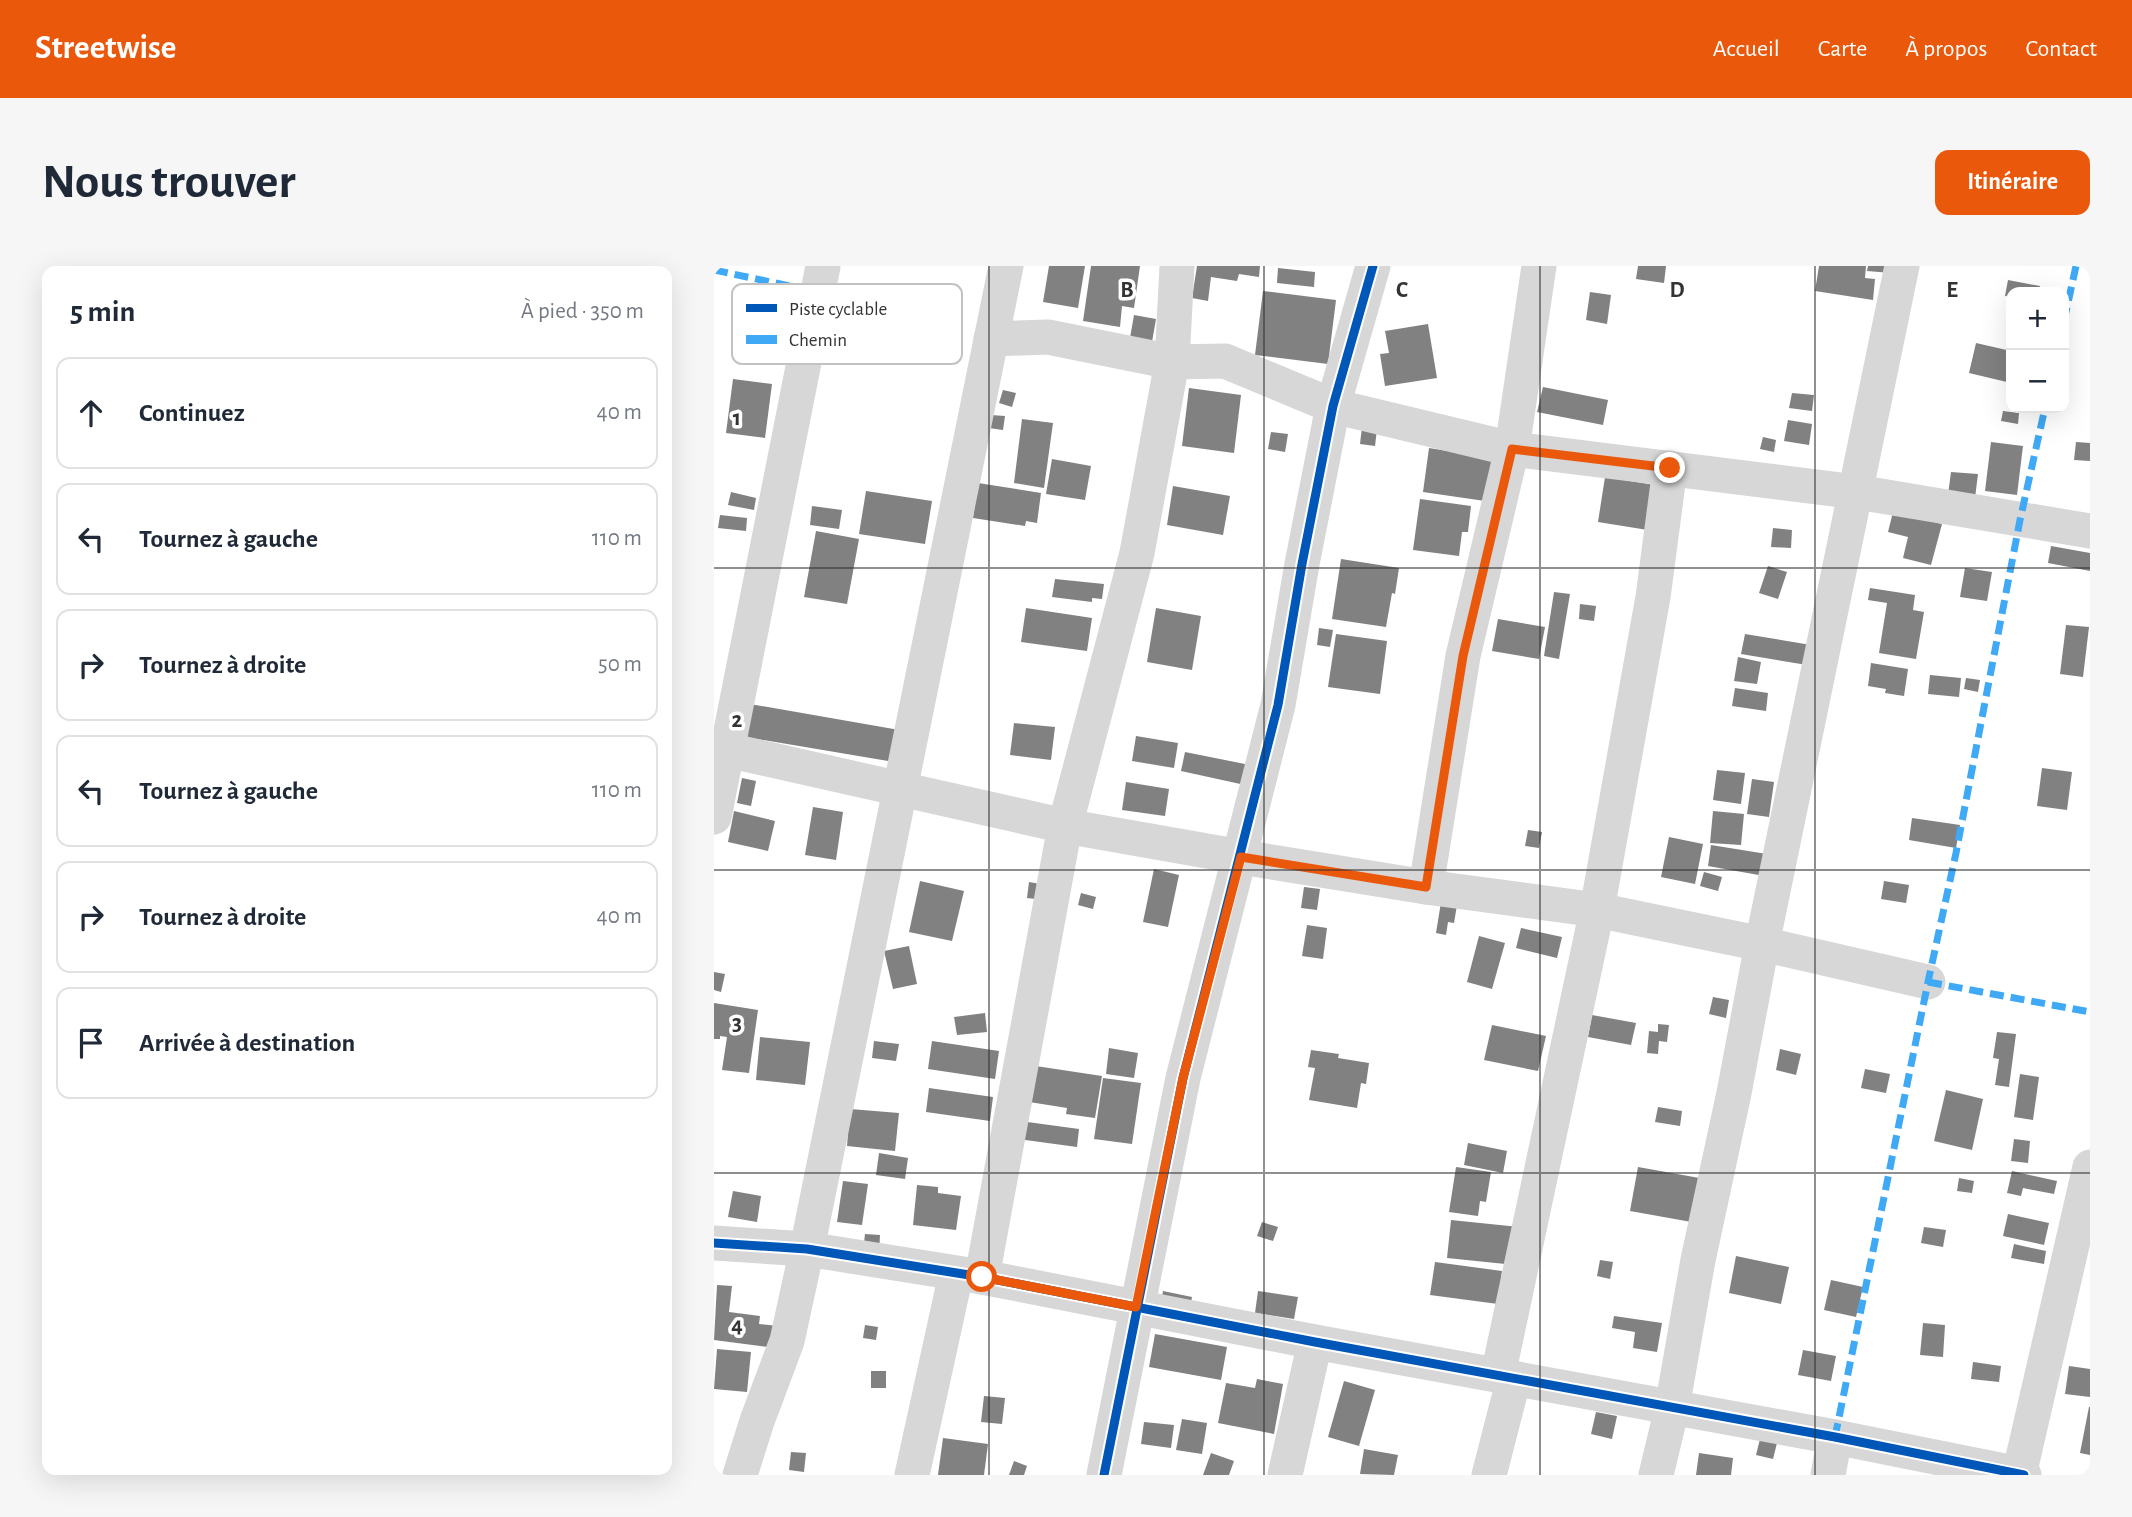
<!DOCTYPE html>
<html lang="fr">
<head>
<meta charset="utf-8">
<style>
  :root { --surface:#fff; --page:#f6f6f7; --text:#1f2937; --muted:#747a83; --line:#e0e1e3; --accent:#ea580c }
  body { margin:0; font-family:"Alegreya Sans",sans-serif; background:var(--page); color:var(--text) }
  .controls { position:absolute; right:21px; top:21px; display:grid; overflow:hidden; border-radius:14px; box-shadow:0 7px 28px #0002 }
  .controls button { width:63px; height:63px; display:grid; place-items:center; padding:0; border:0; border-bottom:2px solid var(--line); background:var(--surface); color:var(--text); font:35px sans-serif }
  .stop { position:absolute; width:21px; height:21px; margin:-16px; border:5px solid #ea580c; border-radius:50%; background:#fff }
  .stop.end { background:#ea580c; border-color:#fff; box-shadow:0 2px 7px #0008 }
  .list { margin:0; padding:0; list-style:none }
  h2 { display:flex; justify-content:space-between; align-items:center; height:91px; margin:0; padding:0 28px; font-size:30px }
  h2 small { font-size:23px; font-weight:400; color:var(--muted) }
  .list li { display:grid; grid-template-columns:46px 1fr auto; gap:21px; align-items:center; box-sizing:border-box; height:112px; margin:0 14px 14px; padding:0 14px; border:2px solid var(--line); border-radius:14px }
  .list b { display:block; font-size:26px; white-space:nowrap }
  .list em { font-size:23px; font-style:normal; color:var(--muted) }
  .icon { flex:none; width:38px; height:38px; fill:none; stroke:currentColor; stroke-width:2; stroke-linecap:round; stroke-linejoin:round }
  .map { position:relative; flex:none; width:1376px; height:1209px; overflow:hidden; border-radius:14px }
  header { display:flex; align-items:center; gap:42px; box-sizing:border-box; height:98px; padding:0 35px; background:var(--accent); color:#fff }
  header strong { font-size:33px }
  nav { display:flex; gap:38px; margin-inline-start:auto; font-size:24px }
  .intro { display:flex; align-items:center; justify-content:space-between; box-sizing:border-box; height:168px; padding:0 42px }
  h1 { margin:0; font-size:49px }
  .button { padding:18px 32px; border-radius:14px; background:var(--accent); color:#fff; font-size:24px; font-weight:700 }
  main { display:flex; gap:42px; padding:0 42px }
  aside { flex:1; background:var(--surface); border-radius:14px; box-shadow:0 7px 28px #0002 }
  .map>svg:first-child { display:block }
</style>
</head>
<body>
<header>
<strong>Streetwise</strong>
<nav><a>Accueil</a><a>Carte</a><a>À propos</a><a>Contact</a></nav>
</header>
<div class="intro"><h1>Nous trouver</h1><a class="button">Itinéraire</a></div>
<main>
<aside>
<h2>5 min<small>À pied · 350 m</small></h2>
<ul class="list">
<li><svg class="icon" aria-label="ahead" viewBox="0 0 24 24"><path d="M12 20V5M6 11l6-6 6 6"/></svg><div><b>Continuez</b></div><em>40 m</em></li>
<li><svg class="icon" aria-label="left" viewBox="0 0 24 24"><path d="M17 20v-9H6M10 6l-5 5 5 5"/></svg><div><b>Tournez à gauche</b></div><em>110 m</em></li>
<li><svg class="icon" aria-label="right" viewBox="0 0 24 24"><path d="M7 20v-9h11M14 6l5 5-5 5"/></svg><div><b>Tournez à droite</b></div><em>50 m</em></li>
<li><svg class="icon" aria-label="left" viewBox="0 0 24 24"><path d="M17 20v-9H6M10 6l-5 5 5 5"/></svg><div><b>Tournez à gauche</b></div><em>110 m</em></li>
<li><svg class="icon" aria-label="right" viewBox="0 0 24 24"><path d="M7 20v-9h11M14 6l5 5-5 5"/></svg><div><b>Tournez à droite</b></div><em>40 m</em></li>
<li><svg class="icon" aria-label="arrive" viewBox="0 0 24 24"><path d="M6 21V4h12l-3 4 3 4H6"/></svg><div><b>Arrivée à destination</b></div></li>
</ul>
</aside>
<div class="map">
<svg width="1376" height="1209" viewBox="0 0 1376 1209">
  <rect width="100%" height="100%" fill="#fff"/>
  <g fill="#818181">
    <polygon points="335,0 371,0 364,42 329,36"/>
    <polygon points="377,0 426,0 420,42 408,40 406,61 369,55"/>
    <polygon points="483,0 546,0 545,11 525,8 523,15 497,11 494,35 478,32"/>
    <polygon points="924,0 952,0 950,17 922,13"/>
    <polygon points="1105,0 1152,0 1151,12 1161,13 1159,34 1101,25"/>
    <polygon points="1154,0 1178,0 1177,7 1153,5"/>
    <polygon points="564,2 601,6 600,21 563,17"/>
    <polygon points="1294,14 1326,20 1325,26 1297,26 1297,31 1291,30"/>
    <polygon points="549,25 622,34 614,98 541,89"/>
    <polygon points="876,26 897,29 893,58 872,54"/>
    <polygon points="420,49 442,53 438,76 416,72"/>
    <polygon points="714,58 723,112 671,120 666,88 675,87 671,65"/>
    <polygon points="1262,77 1297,85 1297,117 1255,107"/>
    <polygon points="19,113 58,118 51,172 12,167"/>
    <polygon points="829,121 894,134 889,159 823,146"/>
    <polygon points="475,122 527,129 520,187 468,180"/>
    <polygon points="289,124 302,127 298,141 285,137"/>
    <polygon points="1078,127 1100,129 1098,145 1075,142"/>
    <polygon points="1289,145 1305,147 1304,158 1287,155"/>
    <polygon points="277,149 291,150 289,164 275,162"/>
    <polygon points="308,153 339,157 330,222 300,217"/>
    <polygon points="1074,154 1098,158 1095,179 1070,175"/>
    <polygon points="648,161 663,163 661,180 646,178"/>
    <polygon points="557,166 574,168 571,186 554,183"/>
    <polygon points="1049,171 1062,174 1060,186 1046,183"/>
    <polygon points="1277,176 1309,180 1303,229 1271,225"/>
    <polygon points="1362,176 1376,177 1376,195 1360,194"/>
    <polygon points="715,182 778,192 771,235 709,226"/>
    <polygon points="338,193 377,200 371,234 332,228"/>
    <polygon points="1237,206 1264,208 1261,232 1234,229"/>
    <polygon points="891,211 947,220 940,265 884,256"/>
    <polygon points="264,217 327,227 323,257 312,255 311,260 259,252"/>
    <polygon points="459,220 516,230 509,269 453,259"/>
    <polygon points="152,225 218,235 211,278 145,268"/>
    <polygon points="17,226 42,232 40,244 14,239"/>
    <polygon points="706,233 757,240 754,266 748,266 745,290 699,284"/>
    <polygon points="98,240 128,244 125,263 96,259"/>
    <polygon points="1179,246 1228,258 1217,299 1189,292 1194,271 1174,266"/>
    <polygon points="6,249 33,252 32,265 4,262"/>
    <polygon points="1059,262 1078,264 1077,282 1057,281"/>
    <polygon points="102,265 145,273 133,338 90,331"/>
    <polygon points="1337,280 1376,287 1376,305 1334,297"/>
    <polygon points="627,293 685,302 681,328 678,327 672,361 618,353"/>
    <polygon points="1054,300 1073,306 1064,333 1045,327"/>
    <polygon points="1251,302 1278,306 1273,335 1246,331"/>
    <polygon points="341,313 390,318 388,333 378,332 378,336 338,331"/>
    <polygon points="1156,322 1201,329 1199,344 1210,346 1202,393 1165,387 1173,337 1154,334"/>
    <polygon points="840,326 856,328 845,393 830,390"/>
    <polygon points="866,338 882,340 880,355 865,353"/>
    <polygon points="312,342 378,352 373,385 307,376"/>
    <polygon points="442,342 487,350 478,404 433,396"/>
    <polygon points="784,353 831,361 825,393 778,385"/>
    <polygon points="1352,359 1375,361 1369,411 1346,408"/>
    <polygon points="605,362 619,364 616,381 603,379"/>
    <polygon points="622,368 673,375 666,428 614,421"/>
    <polygon points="1031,368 1103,380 1099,400 1027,388"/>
    <polygon points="1024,391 1047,396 1043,418 1020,415"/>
    <polygon points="1157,397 1194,403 1190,430 1171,427 1172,423 1154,420"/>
    <polygon points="1216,409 1247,412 1245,431 1214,428"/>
    <polygon points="1252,412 1266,414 1264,426 1250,423"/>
    <polygon points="1021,422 1054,427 1052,445 1018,440"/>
    <polygon points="36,438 191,465 186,497 31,471"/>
    <polygon points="300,457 341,461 337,494 296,489"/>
    <polygon points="422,470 464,477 460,502 418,495"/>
    <polygon points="471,486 536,499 531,519 467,505"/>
    <polygon points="1328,502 1358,506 1353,544 1323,540"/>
    <polygon points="1003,504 1031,507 1027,538 999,534"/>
    <polygon points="28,512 42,515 37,540 23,537"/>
    <polygon points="1038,513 1060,516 1055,551 1033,548"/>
    <polygon points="412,516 455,523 451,550 408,544"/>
    <polygon points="99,541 129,546 122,594 91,589"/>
    <polygon points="20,545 61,555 54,585 14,576"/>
    <polygon points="999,545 1030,548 1027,579 996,577"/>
    <polygon points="1198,552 1246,559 1242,582 1195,574"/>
    <polygon points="814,564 828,566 825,582 811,580"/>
    <polygon points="955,571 989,578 981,618 947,611"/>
    <polygon points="997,579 1059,589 1056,611 994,600"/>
    <polygon points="440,603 465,609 454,661 429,656"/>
    <polygon points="990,606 1008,611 1004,625 986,620"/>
    <polygon points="206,615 250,625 238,675 195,666"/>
    <polygon points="1170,615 1195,619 1192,637 1167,633"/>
    <polygon points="315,616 332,619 330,634 313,632"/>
    <polygon points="590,621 606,623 603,644 587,642"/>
    <polygon points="367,627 382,631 379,643 364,639"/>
    <polygon points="728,630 744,633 740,657 734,656 732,669 722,667"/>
    <polygon points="593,659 613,662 609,693 588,690"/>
    <polygon points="807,662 848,671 843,692 802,682"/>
    <polygon points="765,670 791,677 778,723 753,716"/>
    <polygon points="195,680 203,718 179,723 170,685"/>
    <polygon points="0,706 11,708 7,726 0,724"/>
    <polygon points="999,731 1015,734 1012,752 995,748"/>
    <polygon points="0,737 44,744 35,807 8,804 13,771 6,770 6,773 0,773"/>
    <polygon points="271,747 273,766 243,769 240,751"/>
    <polygon points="878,749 922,757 917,779 874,771"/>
    <polygon points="944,758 955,759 953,776 945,775 944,788 933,787 935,765 944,766"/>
    <polygon points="778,759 832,770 824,805 770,794"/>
    <polygon points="1283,766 1302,768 1295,821 1281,819 1285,793 1279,792"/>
    <polygon points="46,771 96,776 91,819 42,814"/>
    <polygon points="160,775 185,778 182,795 158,792"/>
    <polygon points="218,775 285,785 281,813 214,803"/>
    <polygon points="395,782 424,787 420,812 392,808"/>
    <polygon points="1066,783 1087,788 1082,809 1062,804"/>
    <polygon points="597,784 625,788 624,792 655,797 652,818 647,817 643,842 595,834 601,802 594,801"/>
    <polygon points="315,799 388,810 381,852 352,848 353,842 309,835"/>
    <polygon points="1151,803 1176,808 1172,827 1147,822"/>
    <polygon points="1306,808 1325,811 1319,854 1300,851"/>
    <polygon points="389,812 427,817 418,878 380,873"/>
    <polygon points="215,822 279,831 276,855 212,846"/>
    <polygon points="1232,824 1269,833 1258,884 1220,875"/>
    <polygon points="944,841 968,845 966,860 941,856"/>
    <polygon points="136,843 185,847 181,885 133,880"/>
    <polygon points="306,855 365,863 363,881 304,873"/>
    <polygon points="1300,873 1316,875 1314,897 1297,895"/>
    <polygon points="754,877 793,885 789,907 750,899"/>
    <polygon points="165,887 194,892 191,913 162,909"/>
    <polygon points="742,901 777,906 772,936 766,935 764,950 735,946"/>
    <polygon points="924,901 991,913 983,957 916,945"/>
    <polygon points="1298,905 1343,915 1340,928 1309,922 1307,930 1293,927"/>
    <polygon points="1245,912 1260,915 1258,927 1243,925"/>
    <polygon points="129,915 154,918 148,959 123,956"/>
    <polygon points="203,919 224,921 224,927 247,930 242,964 199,959"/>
    <polygon points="19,925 47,930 43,956 14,951"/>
    <polygon points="1294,948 1335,957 1330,979 1289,970"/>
    <polygon points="737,954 805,961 801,999 733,992"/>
    <polygon points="548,956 564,961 559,975 543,970"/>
    <polygon points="1210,961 1232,964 1229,981 1207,977"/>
    <polygon points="151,968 166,969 165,987 149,986"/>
    <polygon points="1300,978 1332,985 1330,998 1297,992"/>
    <polygon points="1022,990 1075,1001 1067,1038 1015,1027"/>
    <polygon points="886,994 899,996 896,1013 883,1010"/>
    <polygon points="721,996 788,1005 784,1038 716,1029"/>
    <polygon points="1117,1014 1149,1021 1142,1051 1110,1044"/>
    <polygon points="3,1019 18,1020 15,1046 46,1050 45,1058 64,1060 62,1082 0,1074"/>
    <polygon points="449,1025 478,1031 475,1048 446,1043"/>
    <polygon points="544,1025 584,1031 580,1053 541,1047"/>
    <polygon points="900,1050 948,1057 943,1086 919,1082 921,1066 898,1062"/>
    <polygon points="1209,1057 1231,1059 1229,1091 1206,1089"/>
    <polygon points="151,1059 164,1061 162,1074 149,1072"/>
    <polygon points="441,1068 513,1081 507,1114 435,1101"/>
    <polygon points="3,1083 37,1086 33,1126 0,1123"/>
    <polygon points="1089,1084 1122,1090 1117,1115 1084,1109"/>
    <polygon points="1259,1096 1287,1100 1285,1116 1257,1113"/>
    <polygon points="1355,1100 1376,1103 1376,1131 1351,1128"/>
    <rect x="157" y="1105" width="15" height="17"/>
    <polygon points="543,1113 569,1118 560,1168 504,1157 512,1117 541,1122"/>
    <polygon points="630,1115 661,1124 645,1180 614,1171"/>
    <polygon points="270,1130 291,1132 288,1158 267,1156"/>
    <polygon points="1375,1141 1376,1141 1376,1189 1366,1187"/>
    <polygon points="882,1146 903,1150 898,1173 877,1168"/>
    <polygon points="468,1153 493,1157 488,1188 462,1184"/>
    <polygon points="430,1156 460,1159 457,1182 427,1178"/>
    <polygon points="229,1172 274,1178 270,1209 224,1209"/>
    <polygon points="1046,1173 1063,1177 1059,1193 1042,1189"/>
    <polygon points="650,1183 684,1189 680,1209 646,1208"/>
    <polygon points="77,1186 92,1187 90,1206 75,1204"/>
    <polygon points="497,1187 520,1195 515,1209 489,1209"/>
    <polygon points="985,1187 1019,1192 1017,1209 982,1209"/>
    <polygon points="300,1195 313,1200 310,1209 295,1209"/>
  </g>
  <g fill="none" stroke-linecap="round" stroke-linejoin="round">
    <g stroke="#d7d7d7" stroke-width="35">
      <polyline points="277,73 334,71 458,96 511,95 619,140 798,183 1143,226 1376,265"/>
      <polyline points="0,481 351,560 527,591 712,621 883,644 1048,678 1214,716"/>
      <polyline points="0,551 109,0"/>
      <polyline points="712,621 749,390 798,183 825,0"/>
      <polyline points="0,977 93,983 268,1011 601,1076 1121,1171 1310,1209"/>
      <polyline points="268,1011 351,560 423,287 458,96 463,0"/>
      <polyline points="784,1109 883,644 939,331 956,202"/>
      <polyline points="26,1209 43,1155 73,1075 93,983 292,0"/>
      <polyline points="198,1209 242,1008"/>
      <polyline points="390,1209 469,812 564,439 588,298 619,140 659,0"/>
      <polyline points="571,1209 601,1076"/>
      <polyline points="775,1209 800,1112"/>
      <polyline points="942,1209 958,1142 984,994 1020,827 1048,678 1188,0"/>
      <polyline points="1114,1209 1121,1171"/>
      <polyline points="1305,1209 1376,901"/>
    </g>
    <g stroke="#3fa9f5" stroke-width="7" stroke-dasharray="14 7" stroke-linecap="butt">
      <polyline points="0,4 104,26"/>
      <polyline points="1350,55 1362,0"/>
      <polyline points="1214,716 1376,746"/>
      <polyline points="1121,1171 1214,716 1242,587 1306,254 1331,142"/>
    </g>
    <defs>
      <g id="cycleway">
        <polyline points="0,977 93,983 268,1011 601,1076 1121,1171 1310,1209"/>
        <polyline points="390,1209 469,812 564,439 588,298 619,140 659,0"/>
      </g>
    </defs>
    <use href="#cycleway" stroke="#fff" stroke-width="13"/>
    <use href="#cycleway" stroke="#0057b8" stroke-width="9"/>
  </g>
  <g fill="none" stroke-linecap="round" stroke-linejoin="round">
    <polyline stroke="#ea580c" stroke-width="9" points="268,1011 422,1041 469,812 527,591 712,621 749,390 798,183 956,202"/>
  </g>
  <path fill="none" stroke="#333" stroke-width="2" stroke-opacity="0.55" d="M 275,0 L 275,1209M 550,0 L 550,1209M 826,0 L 826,1209M 1101,0 L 1101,1209M 0,302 L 1376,302M 0,604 L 1376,604M 0,907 L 1376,907"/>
  <rect x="18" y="18" width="230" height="80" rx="10" fill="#fff" stroke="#c2c2c2" stroke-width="2"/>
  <rect x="32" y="38" width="31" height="8" fill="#0057b8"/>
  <rect x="32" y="69" width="31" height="9" fill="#3fa9f5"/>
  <g font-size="19" fill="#333">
    <text x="75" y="49">Piste cyclable</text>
    <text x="75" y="80">Chemin</text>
  </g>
  <g font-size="23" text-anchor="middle" font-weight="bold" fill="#333" stroke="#fff" stroke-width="7" stroke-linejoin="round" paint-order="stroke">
    <text x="413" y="31">B</text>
    <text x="688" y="31">C</text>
    <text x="963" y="31">D</text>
    <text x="1238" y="31">E</text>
    <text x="23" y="159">1</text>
    <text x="23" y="461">2</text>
    <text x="23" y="764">3</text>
    <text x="23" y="1066">4</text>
  </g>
</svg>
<div class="controls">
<button>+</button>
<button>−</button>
</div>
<div class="stop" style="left:268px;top:1011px"></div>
<div class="stop end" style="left:956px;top:202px"></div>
</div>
</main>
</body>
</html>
